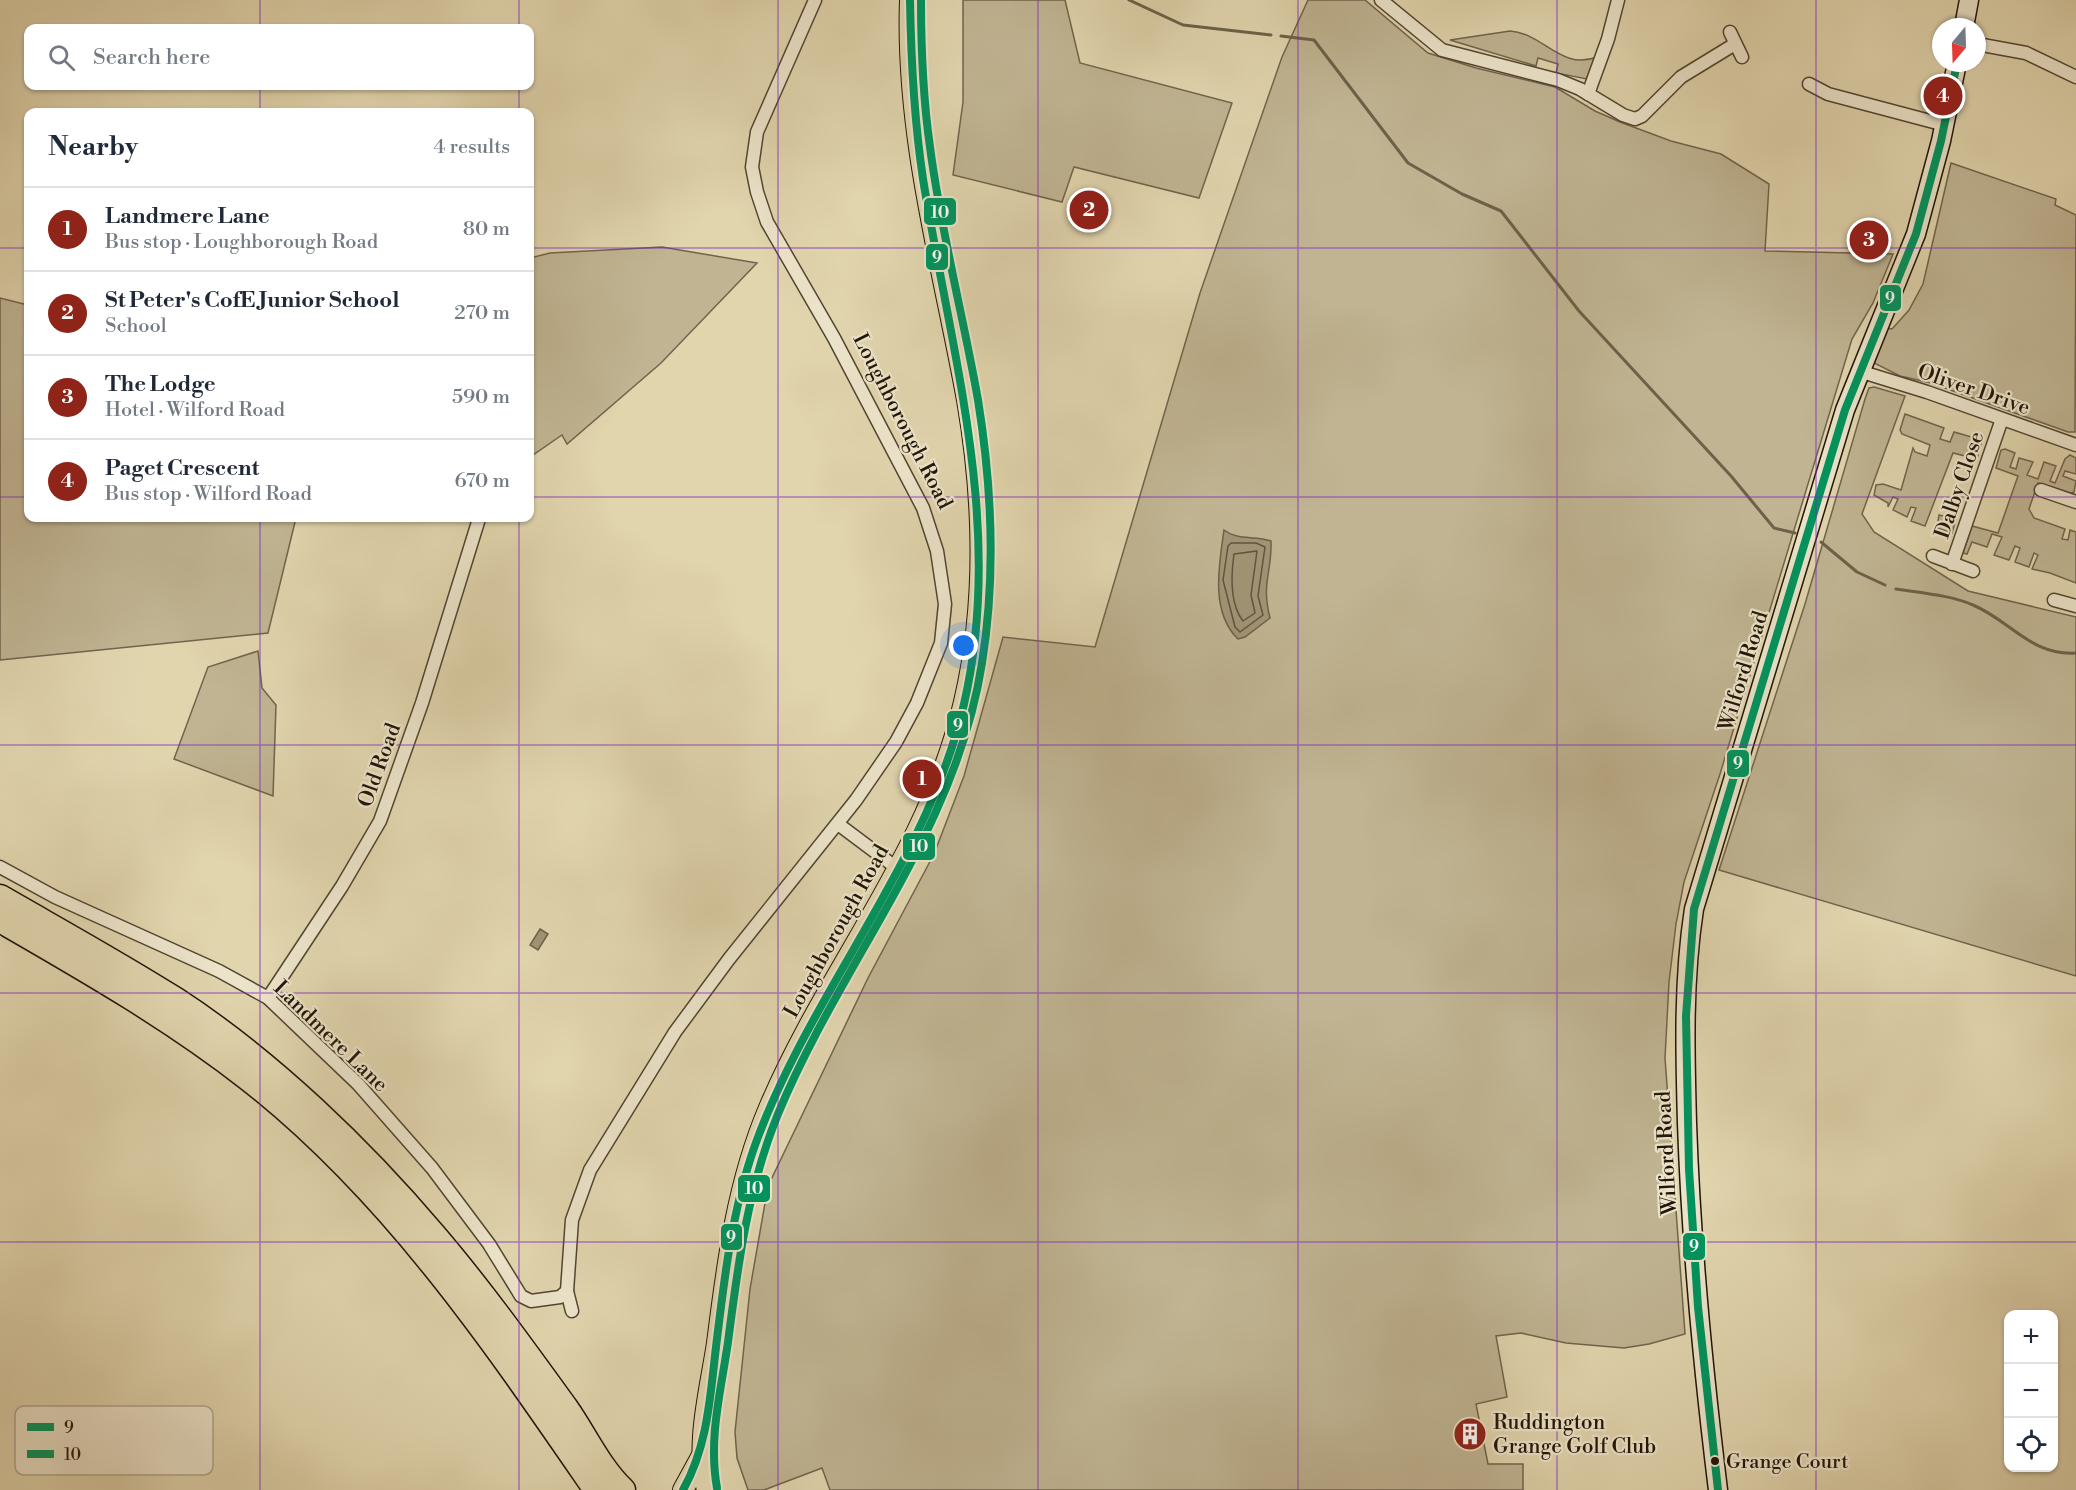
<!DOCTYPE html>
<html lang="en">
<head>
<meta charset="utf-8">
<style>
  :root { --surface:#fff; --page:#f2f2f3; --text:#1f2937; --muted:#747a83; --line:#e0e1e3; --accent:#8f2418 }
  body { margin:0; font-family:"Libre Bodoni",serif; background:var(--page); color:var(--text) }
  .controls { position:absolute; right:18px; bottom:18px; display:grid; overflow:hidden; border-radius:12px; box-shadow:0 2px 4px #0004 }
  .controls button { width:54px; height:54px; display:grid; place-items:center; padding:0; border:0; border-bottom:2px solid var(--line); background:var(--surface); color:var(--text); font:30px sans-serif }
  .compass { position:absolute; left:1932px; top:18px; width:54px; height:54px; border-radius:50%; background:var(--surface); box-shadow:0 2px 4px #0004; rotate:199deg }
  .you { position:absolute; left:964px; top:646px; width:21px; height:21px; margin:-15px; border:4px solid #fff; border-radius:50%; background:#1a73e8; box-shadow:0 0 0 9px #1a73e833 }
  .badge { display:grid; place-items:center; width:39px; height:39px; border-radius:50%; background:var(--accent); color:#fff; font-size:20px; font-weight:700 }
  .pin { position:absolute; translate:-50% -50%; border:3px solid #fff; box-shadow:0 2px 6px #0006 }
  .list { margin:0; padding:0; list-style:none }
  h2 { display:flex; justify-content:space-between; align-items:center; height:78px; margin:0; padding:0 24px; font-size:26px }
  h2 small { font-size:20px; font-weight:400; color:var(--muted) }
  .list li { display:grid; grid-template-columns:39px 1fr auto; gap:18px; align-items:center; box-sizing:border-box; height:84px; padding:0 24px; border-top:2px solid var(--line) }
  .list b { display:block; font-size:22px; white-space:nowrap }
  .list p { margin:0; font-size:20px; white-space:nowrap; color:var(--muted) }
  .list em { font-size:20px; font-style:normal; color:var(--muted) }
  .icon { flex:none; width:33px; height:33px; fill:none; stroke:currentColor; stroke-width:2; stroke-linecap:round; stroke-linejoin:round }
  .map { position:relative; flex:none; width:2076px; height:1490px; overflow:hidden }
  .search { position:absolute; background:var(--surface); box-shadow:0 2px 4px #0004; left:24px; top:24px; width:510px; height:66px; display:flex; align-items:center; gap:15px; box-sizing:border-box; padding:0 21px; border-radius:12px; color:var(--muted); font-size:22px }
  .panel { position:absolute; background:var(--surface); box-shadow:0 2px 4px #0004; left:24px; top:108px; width:510px; height:414px; border-radius:12px }
  .map>svg:first-child { display:block }
</style>
</head>
<body>
<div class="map">
<svg width="2076" height="1490" viewBox="0 0 2076 1490">
  <rect width="100%" height="100%" fill="#e1d5ae"/>
  <filter id="stains"><feTurbulence type="fractalNoise" baseFrequency=".00333" numOctaves="4"/><feColorMatrix values="0 0 0 0 .2 0 0 0 0 .09 0 0 0 0 .02 0 0 0 .5 -.17"/></filter>
  <radialGradient id="worn" r=".72"><stop offset=".6" stop-color="#630" stop-opacity="0"/><stop offset="1" stop-color="#630" stop-opacity=".3"/></radialGradient>
  <g fill="#c0b492" stroke="#70644c" stroke-width="1.5">
    <polygon points="963,0 1065,0 1080,63 1232,103 1199,198 1074,167 1062,202 953,175 963,102"/>
    <polygon points="1308,0 1365,0 1428,53 1476,68 1555,87 1595,111 1620,122 1671,141 1721,154 1769,184 1765,251 1893,254 1873,303 1852,339 1720,774 1684,882 1676,924 1669,982 1665,1058 1685,1334 1649,1344 1624,1348 1566,1343 1521,1333 1496,1336 1507,1397 1476,1404 1488,1464 1523,1464 1523,1490 830,1490 822,1468 764,1490 748,1490 737,1458 735,1432 750,1289 768,1186 868,978 934,854 964,776 1003,637 1095,647 1200,293 1282,57"/>
    <path d="M 1510,31 C 1543,33 1561,71 1597,57 L 1587,79 L 1556,73 L 1558,64 L 1538,58 L 1536,66 L 1450,40 Z"/>
    <polygon points="1951,163 2056,199 2055,205 2076,215 2075,432 2068,432 1931,383 1900,376 1874,363 1887,328 1892,329 1909,310 1923,284"/>
    <polygon points="662,247 757,263 661,363 567,444 562,435 530,457 530,258 550,253"/>
    <polygon points="0,298 28,305 28,518 296,518 268,633 0,660"/>
    <polygon points="1874,387 1905,396 1862,514 1874,532 1968,591 2076,617 2076,976 1719,870 1805,604 1865,399 1869,388"/>
    <polygon points="1905,414 1944,428 1940,439 1950,442 1954,432 1982,440 1977,459 1953,453 1925,526 1911,521 1916,508 1911,507 1907,517 1893,510 1898,499 1893,497 1888,507 1888,503 1874,495 1876,485 1883,484 1901,490 1913,448 1915,452 1927,456 1930,445 1902,434 1900,430"/>
    <polygon points="2005,449 2015,453 2010,467 2016,469 2019,458 2033,462 2027,475 2038,479 2044,462 2056,466 2050,481 2055,483 2065,459 2070,455 2076,458 2076,474 2065,471 2063,476 2076,481 2074,492 2069,494 2038,483 2029,509 2034,518 2065,529 2062,539 2068,540 2070,530 2076,532 2076,583 2050,573 2032,569 2038,555 2034,553 2029,567 2015,562 2020,548 2015,546 2009,560 1994,555 2002,537 1992,534 1987,547 1972,542 1967,554 1963,553 1972,526 1998,533 2018,476 1996,468 2001,450"/>
    <polygon points="1939,515 1956,519 1952,533 1937,528"/>
    <polygon points="258,651 262,688 276,705 273,796 174,759 208,667"/>
  </g>
  <g fill="#a09475" stroke="#6d6149" stroke-width="1.5">
    <path d="M 1224,530 C 1238,541 1254,535 1271,541 C 1272,573 1261,583 1270,618 L 1245,637 L 1238,639 C 1210,612 1219,565 1224,530 Z"/>
    <polygon points="540,929 548,934 538,950 530,945"/>
  </g>
  <g fill="none" stroke-linecap="round" stroke-linejoin="round">
    <g stroke="#60543e" stroke-width="1.5">
      <polygon points="1256,543 1265,547 1258,596 1263,615 1240,632 1235,627 1223,580 1228,546 1231,543"/>
      <path d="M 1257,551 L 1251,595 L 1255,613 L 1243,621 C 1229,603 1231,575 1234,554 Z"/>
    </g>
    <g stroke="#6d6149" stroke-width="3">
      <polyline points="1129,0 1183,25 1271,35"/>
      <polyline points="1281,36 1314,40 1408,163 1462,194 1501,211 1579,311 1731,476 1774,528 1795,533"/>
      <polyline points="1821,542 1857,572 1885,585"/>
      <path d="M 1896,589 C 1921,593 1950,595 1973,605 C 2011,621 2031,656 2076,653"/>
    </g>
    <defs>
      <g id="street">
        <polyline points="1381,0 1442,50 1558,80 1580,89 1623,115 1635,119 1642,116 1681,77 1735,44"/>
        <polyline points="1730,32 1742,57"/>
        <polyline points="1977,44 2026,53 2076,77"/>
        <polyline points="1809,84 1828,94 1945,125"/>
        <polyline points="1588,94 1608,39 1618,0"/>
        <polyline points="1859,371 1927,392 2076,445"/>
        <polyline points="2041,490 2076,502"/>
        <polyline points="1933,556 1973,571"/>
        <polyline points="1952,564 2002,419"/>
        <polyline points="2054,600 2076,606"/>
        <polyline points="838,824 898,869"/>
        <polyline points="0,867 55,897 219,971 268,998 358,1084 432,1168 489,1244 521,1296 531,1301 560,1297 567,1291 572,1311"/>
        <polyline points="268,998 342,886 380,821 422,703 478,522"/>
        <polyline points="567,1291 572,1220 590,1170 675,1032 729,959 856,800 896,742 917,703 941,643 945,604 937,551 923,508 834,338 767,222 757,192 752,167 757,132 815,0"/>
      </g>
      <g id="secondary">
        <polyline points="1964,27 1969,0"/>
        <path d="M 1718,1490 C 1703,1368 1691,1245 1687,1123 C 1685,1051 1683,980 1694,909 L 1845,410 L 1916,234 L 1941,141 L 1957,63"/>
      </g>
      <g id="primary">
        <polyline points="683,1490 701,1457"/>
        <path d="M 707,1490 C 695,1444 710,1390 717,1343 C 727,1263 737,1183 769,1108 C 827,970 930,851 964,702 C 987,604 984,500 967,400 C 943,268 905,135 910,0"/>
      </g>
      <g id="highway">
        <path d="M 0,897 C 59,931 119,964 176,1000 C 270,1061 362,1150 434,1235 C 481,1290 524,1350 566,1408 C 585,1435 599,1467 623,1490"/>
        <path d="M 0,920 C 85,969 171,1018 249,1079 C 392,1191 494,1342 596,1490"/>
      </g>
    </defs>
    <use href="#street" stroke="#514531" stroke-width="15"/>
    <use href="#secondary" stroke="#211507" stroke-width="21"/>
    <use href="#primary" stroke="#211507" stroke-width="22"/>
    <use href="#highway" stroke="#211507" stroke-width="27"/>
    <use href="#street" stroke="#ece4ca" stroke-width="12"/>
    <use href="#secondary" stroke="#ece4ca" stroke-width="18"/>
    <use href="#primary" stroke="#e1d5ae" stroke-width="20"/>
    <use href="#highway" stroke="#e1d5ae" stroke-width="24"/>
    <defs>
      <g id="bus-1">
        <path d="M 683,1490 C 708,1445 710,1397 716,1347 C 724,1280 732,1211 754,1148 C 809,993 927,865 964,704 C 1005,527 951,353 923,179 C 914,119 911,60 910,0"/>
        <polyline points="1718,1490 1698,1307 1689,1169 1686,1016 1694,909 1845,410 1916,234 1941,141 1957,63"/>
      </g>
      <path id="bus-2" d="M 717,1488 C 708,1438 721,1391 728,1342 C 738,1264 748,1187 778,1114 C 841,961 956,832 982,663 C 996,576 992,487 978,400 C 963,315 941,232 930,147 C 923,98 921,50 921,0"/>
    </defs>
    <use href="#bus-1" stroke="#ece4ca" stroke-width="12"/>
    <use href="#bus-2" stroke="#ece4ca" stroke-width="12"/>
    <use href="#bus-1" stroke="#00945e" stroke-width="8"/>
    <use href="#bus-2" stroke="#00945e" stroke-width="8"/>
  </g>
  <path fill="none" stroke="#7b2cbf" stroke-width="1.5" stroke-opacity="0.55" d="M 260,0 L 260,28M 519,0 L 519,28M 778,0 L 778,1490M 1038,0 L 1038,1490M 1298,0 L 1298,1490M 1557,0 L 1557,1490M 1816,0 L 1816,1490M 260,86 L 260,112M 519,86 L 519,112M 0,248 L 28,248M 530,248 L 2076,248M 0,497 L 28,497M 530,497 L 2076,497M 260,518 L 260,1490M 519,518 L 519,1490M 0,745 L 2076,745M 0,993 L 2076,993M 0,1242 L 2076,1242"/>
  <defs>
    <symbol id="building-disc" viewBox="-11 -11 22 22"><circle r="9.5" fill="#8f2418" stroke="#ece4ca"/><path d="M-4-6H4V6H1V3H-1V6H-4ZM-2.5-4.3h1.7v1.8h-1.7ZM.8-4.3h1.7v1.8H.8ZM-2.5-1h1.7V.8h-1.7ZM.8-1h1.7V.8H.8Z" fill="#fff"/></symbol>
  </defs>
  <g fill-rule="evenodd">
    <use href="#building-disc" x="1451" y="1415" width="38" height="38"/>
  </g>
  <circle fill="#211507" stroke="#ece4ca" stroke-width="2" cx="1715" cy="1461" r="5"/>
  <g text-anchor="middle" stroke-width="4.5" stroke-linejoin="round" paint-order="stroke">
    <g font-size="20" fill="#211507" stroke="#ece4ca" text-anchor="start">
      <text x="1726" y="1468">Grange Court</text>
    </g>
    <g font-size="21" fill="#211507" stroke="#ece4ca">
      <text transform="translate(1974 389) rotate(19)" y="7">Oliver Drive</text>
      <text transform="translate(903 421) rotate(63)" y="7">Loughborough Road</text>
      <text transform="translate(1959 485) rotate(-71)" y="7">Dalby Close</text>
      <text transform="translate(1743 671) rotate(-73)" y="7">Wilford Road</text>
      <text transform="translate(379 765) rotate(-70)" y="7">Old Road</text>
      <text transform="translate(836 931) rotate(-61)" y="7">Loughborough Road</text>
      <text transform="translate(331 1036) rotate(44)" y="7">Landmere Lane</text>
      <text transform="translate(1666 1153) rotate(-93)" y="7">Wilford Road</text>
    </g>
    <g font-size="21" fill="#211507" stroke="#ece4ca" text-anchor="start">
      <text x="1493" y="1429">Ruddington<tspan x="1493" dy="24">Grange Golf Club</tspan></text>
    </g>
  </g>
  <rect x="15" y="1406" width="198" height="69" rx="9" fill="#ece4ca" stroke="#afa690" stroke-width="1.5"/>
  <rect x="27" y="1423" width="27" height="8" fill="#00945e"/>
  <rect x="27" y="1450" width="27" height="8" fill="#00945e"/>
  <g font-size="16" fill="#211507">
    <text x="64" y="1433">9</text>
    <text x="64" y="1460">10</text>
  </g>
  <g stroke="#ece4ca" stroke-width="2">
    <rect x="923" y="197" width="34" height="29" rx="6" fill="#00945e"/>
    <rect x="925" y="243" width="24" height="28" rx="6" fill="#00945e"/>
    <rect x="1879" y="284" width="23" height="28" rx="6" fill="#00945e"/>
    <rect x="946" y="710" width="23" height="29" rx="6" fill="#00945e"/>
    <rect x="1726" y="749" width="24" height="29" rx="6" fill="#00945e"/>
    <rect x="902" y="832" width="34" height="29" rx="6" fill="#00945e"/>
    <rect x="737" y="1174" width="34" height="29" rx="6" fill="#00945e"/>
    <rect x="720" y="1223" width="23" height="28" rx="6" fill="#00945e"/>
    <rect x="1682" y="1232" width="24" height="29" rx="6" fill="#00945e"/>
  </g>
  <g font-size="16" text-anchor="middle" font-weight="bold" fill="#fff">
    <text x="940" y="218">10</text>
    <text x="937" y="263">9</text>
    <text x="1890" y="304">9</text>
    <text x="958" y="731">9</text>
    <text x="1738" y="769">9</text>
    <text x="919" y="852">10</text>
    <text x="754" y="1194">10</text>
    <text x="731" y="1243">9</text>
    <text x="1694" y="1252">9</text>
  </g>
  <rect width="100%" height="100%" filter="url(#stains)"/>
  <rect width="100%" height="100%" fill="url(#worn)"/>
</svg>
<div class="controls">
<button>+</button>
<button>−</button>
<button><svg class="icon" aria-label="locate" viewBox="0 0 24 24"><circle cx="12" cy="12" r="6"/><path d="M12 2v4M12 18v4M2 12h4M18 12h4"/></svg></button>
</div>
<svg class="compass" viewBox="-18 -18 36 36"><path d="M0-13l5 13h-10z" fill="#e53935"/><path d="M0 13l5-13h-10z" fill="#747a83"/></svg>
<div class="you"></div>
<div class="pin badge" style="left:922px;top:779px">1</div>
<div class="pin badge" style="left:1089px;top:210px">2</div>
<div class="pin badge" style="left:1869px;top:240px">3</div>
<div class="pin badge" style="left:1943px;top:96px">4</div>
<div class="search"><svg class="icon" aria-label="search" viewBox="0 0 24 24"><circle cx="10" cy="10" r="6"/><path d="M15 15l6 6"/></svg>Search here</div>
<section class="panel">
<h2>Nearby<small>4 results</small></h2>
<ul class="list">
<li><span class="badge">1</span><div><b>Landmere Lane</b><p>Bus stop · Loughborough Road</p></div><em>80 m</em></li>
<li><span class="badge">2</span><div><b>St Peter's CofE Junior School</b><p>School</p></div><em>270 m</em></li>
<li><span class="badge">3</span><div><b>The Lodge</b><p>Hotel · Wilford Road</p></div><em>590 m</em></li>
<li><span class="badge">4</span><div><b>Paget Crescent</b><p>Bus stop · Wilford Road</p></div><em>670 m</em></li>
</ul>
</section>
</div>
</body>
</html>
